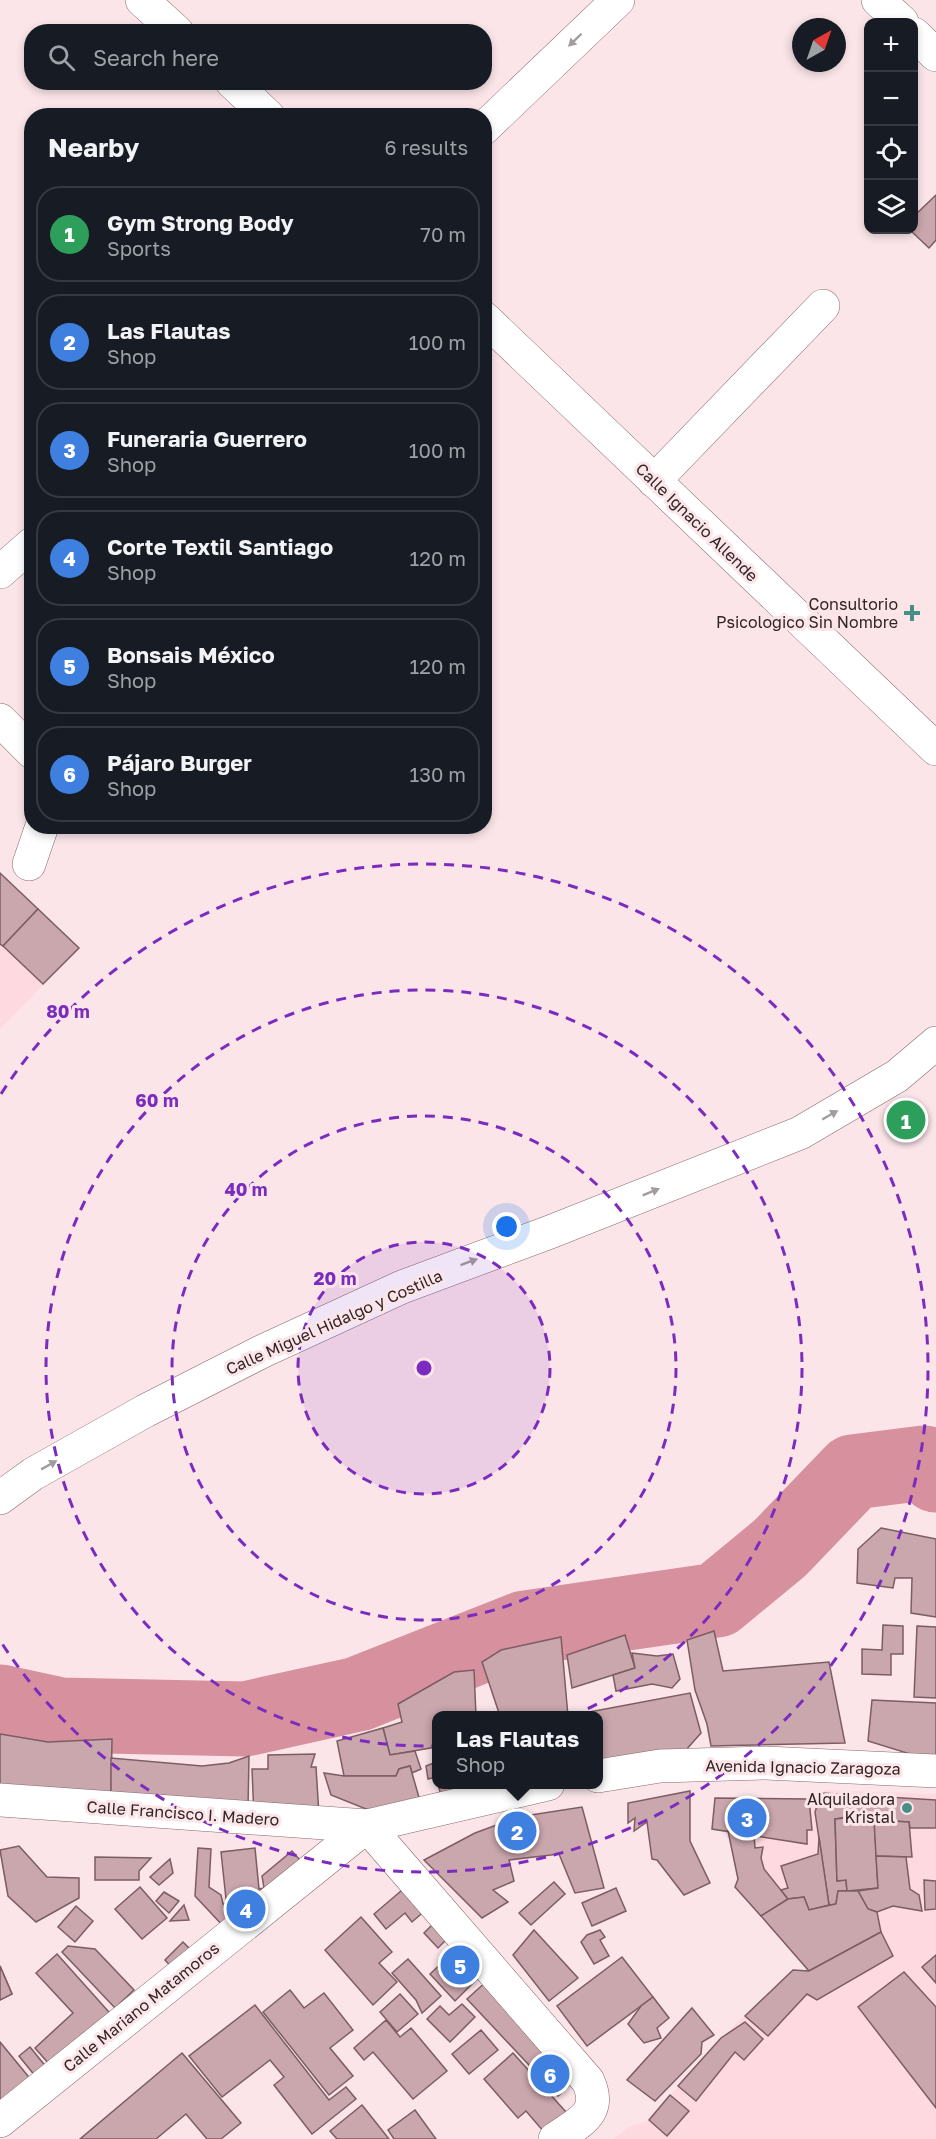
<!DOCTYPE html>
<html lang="en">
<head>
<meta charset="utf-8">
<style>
  :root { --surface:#171b24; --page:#242831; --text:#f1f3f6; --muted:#9ea1a6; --line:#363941; --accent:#488e87 }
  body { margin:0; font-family:"Golos Text",sans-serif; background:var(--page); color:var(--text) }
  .controls { position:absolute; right:18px; top:18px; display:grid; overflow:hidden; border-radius:12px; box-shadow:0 3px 9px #0003 }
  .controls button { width:54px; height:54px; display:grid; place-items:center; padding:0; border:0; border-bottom:2px solid var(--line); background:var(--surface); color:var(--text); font:30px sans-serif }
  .compass { position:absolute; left:792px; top:18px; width:54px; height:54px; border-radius:50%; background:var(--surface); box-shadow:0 3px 9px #0003; rotate:40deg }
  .you { position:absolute; left:507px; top:1227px; width:21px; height:21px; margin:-15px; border:4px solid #fff; border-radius:50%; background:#1a73e8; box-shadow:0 0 0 9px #1a73e833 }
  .badge { display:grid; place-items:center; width:39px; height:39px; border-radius:50%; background:var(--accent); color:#fff; font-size:20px; font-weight:700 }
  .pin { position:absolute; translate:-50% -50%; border:3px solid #fff; box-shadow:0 2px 6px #0006 }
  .popup { position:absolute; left:432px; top:1711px; width:171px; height:78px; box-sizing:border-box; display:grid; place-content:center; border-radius:12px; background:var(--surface); filter:drop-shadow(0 2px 4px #0005); font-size:20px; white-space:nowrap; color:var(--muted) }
  .popup b { font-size:22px; color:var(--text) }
  .popup::after { content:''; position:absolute; left:50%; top:100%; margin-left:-12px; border:12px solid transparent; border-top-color:var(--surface) }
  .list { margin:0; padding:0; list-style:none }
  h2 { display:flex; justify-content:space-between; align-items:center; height:78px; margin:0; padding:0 24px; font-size:26px }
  h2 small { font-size:20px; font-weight:400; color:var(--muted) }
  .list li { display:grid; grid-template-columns:39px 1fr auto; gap:18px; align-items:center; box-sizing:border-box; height:96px; margin:0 12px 12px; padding:0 12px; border:2px solid var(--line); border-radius:24px }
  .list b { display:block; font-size:22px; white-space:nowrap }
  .list p { margin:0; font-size:20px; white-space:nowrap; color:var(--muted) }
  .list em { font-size:20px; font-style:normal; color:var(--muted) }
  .icon { flex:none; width:33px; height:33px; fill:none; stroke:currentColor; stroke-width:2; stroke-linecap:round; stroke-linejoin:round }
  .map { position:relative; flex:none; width:936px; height:2139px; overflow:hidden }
  .search { position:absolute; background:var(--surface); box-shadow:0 3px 9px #0003; left:24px; top:24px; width:468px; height:66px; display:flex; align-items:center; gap:15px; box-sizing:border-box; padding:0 21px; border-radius:24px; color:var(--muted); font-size:22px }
  .panel { position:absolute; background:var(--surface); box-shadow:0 3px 9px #0003; left:24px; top:108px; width:468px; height:726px; border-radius:24px }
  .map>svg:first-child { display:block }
</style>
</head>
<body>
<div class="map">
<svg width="936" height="2139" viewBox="0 0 936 2139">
  <rect width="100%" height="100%" fill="#fbe5e9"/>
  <g fill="#fedae0">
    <polygon points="0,873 79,948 0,1029"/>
    <polygon points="826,1790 936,1794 936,2139 613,2139 629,2127 649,2120 721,2038 793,1970 808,1971 735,1887 738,1879 728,1831 712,1829 715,1798 809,1799"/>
  </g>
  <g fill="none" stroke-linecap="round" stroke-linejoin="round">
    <polyline stroke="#d6909e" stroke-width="75" points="0,1702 60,1715 245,1719 358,1694 525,1628 717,1600 780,1548 853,1472 924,1463 936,1475"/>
  </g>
  <g fill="#caa6ad" stroke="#7c5d63" stroke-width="1.5">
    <polygon points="936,195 936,240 929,248 910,230 914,230 914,216"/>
    <polygon points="0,873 38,909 3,946 0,944"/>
    <polygon points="38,909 79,948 43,984 3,946"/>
    <polygon points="881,1528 936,1539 936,1617 911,1613 912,1578 895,1578 893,1588 857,1583 858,1549"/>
    <polygon points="883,1625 903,1626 903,1654 891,1654 891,1675 862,1674 862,1649 882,1650"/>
    <polygon points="917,1626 936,1627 936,1698 914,1697"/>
    <polygon points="714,1631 723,1671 829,1662 845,1743 711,1746 707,1724 695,1690 687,1640"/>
    <polygon points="625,1635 635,1668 572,1688 567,1655"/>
    <polygon points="561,1637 568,1716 500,1716 482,1662 501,1650"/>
    <polygon points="632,1653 657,1656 673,1654 680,1679 672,1688 652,1684 616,1691 613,1675 635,1668"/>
    <polygon points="474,1670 476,1716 436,1716 436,1747 390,1755 383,1728 402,1722 398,1704 454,1672"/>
    <polygon points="690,1693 701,1733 685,1751 598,1765 598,1716 568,1716"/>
    <polygon points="872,1700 936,1703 936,1762 868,1741"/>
    <polygon points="383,1728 390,1755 415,1751 421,1769 412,1773 410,1766 399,1769 396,1776 344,1776 337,1741"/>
    <polygon points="0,1734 48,1742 112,1739 111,1799 0,1794"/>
    <polygon points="315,1754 311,1767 316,1767 319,1815 254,1817 252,1769 268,1769 268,1755"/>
    <polygon points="249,1756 248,1809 111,1799 111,1758 202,1766 229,1763"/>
    <polygon points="436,1762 436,1777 428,1779 426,1766"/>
    <polygon points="410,1766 420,1801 371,1811 331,1795 324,1773 344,1776 396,1776 399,1769"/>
    <polygon points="438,1784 468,1784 441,1796"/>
    <polygon points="690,1791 690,1841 710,1883 684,1895 657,1860 652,1859 647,1822 634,1831 635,1818 628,1823 628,1803"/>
    <polygon points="821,1793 936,1800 936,1828 910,1828 909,1822 874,1820 872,1812 835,1819 837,1881 846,1880 847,1891 838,1891 836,1904 829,1905 815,1812"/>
    <polygon points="715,1798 809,1799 812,1830 807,1830 807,1844 712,1829"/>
    <polygon points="582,1807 604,1888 575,1893 559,1854 509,1860 514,1881 493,1890 508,1902 482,1918 424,1860 475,1833 518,1817"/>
    <polygon points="874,1815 878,1888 847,1891 846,1880 837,1881 835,1819"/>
    <polygon points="874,1820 909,1822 912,1857 876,1856"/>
    <polygon points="728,1831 754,1835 755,1848 763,1847 761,1858 764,1869 788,1899 761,1916 735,1887 738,1879"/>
    <polygon points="819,1837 829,1905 809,1910 804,1897 788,1899 781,1890 788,1888 781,1866 818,1854"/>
    <polygon points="19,1846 47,1877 79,1878 79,1898 36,1922 8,1896 0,1850"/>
    <polygon points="198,1848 211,1849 209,1887 221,1895 223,1904 228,1904 234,1925 226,1929 195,1896"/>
    <polygon points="255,1848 259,1889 264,1888 262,1876 292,1851 305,1866 243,1919 234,1909 233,1898 226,1899 221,1852"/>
    <polygon points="876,1856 906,1857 910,1889 919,1895 922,1911 893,1906 877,1912 868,1909 858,1891 878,1888"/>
    <polygon points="95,1857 151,1858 139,1871 139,1880 95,1880"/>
    <polygon points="170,1859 173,1873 159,1885 150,1877"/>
    <polygon points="924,1880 936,1881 936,1909 925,1910"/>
    <polygon points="554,1882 565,1894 531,1925 519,1913"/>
    <polygon points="408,1885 428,1908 412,1922 405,1913 386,1929 374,1914"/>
    <polygon points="140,1887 167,1918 142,1939 115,1909"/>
    <polygon points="616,1888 626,1911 592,1926 582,1903"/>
    <polygon points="838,1891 858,1891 868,1909 877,1912 881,1932 809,1971 761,1916 788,1899 804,1897 809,1910 836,1904"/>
    <polygon points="164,1892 179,1901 169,1913 156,1901"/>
    <polygon points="184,1905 189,1920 170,1921"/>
    <polygon points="76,1906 93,1921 75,1942 58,1927"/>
    <polygon points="361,1917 392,1952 379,1963 397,1982 373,2005 325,1950"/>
    <polygon points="437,1920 451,1935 438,1948 424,1933"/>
    <polygon points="534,1930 578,1978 549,2001 513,1955"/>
    <polygon points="600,1930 605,1937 600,1940 609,1956 594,1964 581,1942 587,1935"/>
    <polygon points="881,1932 893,1956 817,2000 807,1994 768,2036 745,2016 793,1970 809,1971"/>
    <polygon points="183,1942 196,1955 177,1973 165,1960"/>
    <polygon points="68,1946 95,1949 134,1990 115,2008 62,1952"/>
    <polygon points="458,1948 483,1973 455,2001 430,1974"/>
    <polygon points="57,1954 116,2020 57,2073 35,2048 73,2013 36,1973"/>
    <polygon points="936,1955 936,1983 922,1967"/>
    <polygon points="622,1957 653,1997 587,2046 557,2006"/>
    <polygon points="408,1959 441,1996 422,2013 416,2000 392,1973"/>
    <polygon points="0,1966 12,1994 0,2000"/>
    <polygon points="0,1966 12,1994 0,2000"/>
    <polygon points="904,1972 936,2007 936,2108 858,2007"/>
    <polygon points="489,1979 576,2079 558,2096 467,1999"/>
    <polygon points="290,1990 304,2008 324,1993 353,2030 330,2048 353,2076 329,2095 263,2012"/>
    <polygon points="400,1994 418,2014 397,2032 380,2012"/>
    <polygon points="653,1997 669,2018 657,2028 661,2038 644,2043 628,2024 641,2006"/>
    <polygon points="462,2004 475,2017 450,2042 427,2019 440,2006 449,2015"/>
    <polygon points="255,2005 329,2100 346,2087 356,2099 312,2134 274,2085 284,2077 270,2060 222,2097 189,2056"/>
    <polygon points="692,2008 714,2035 702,2042 701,2054 655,2101 627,2080"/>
    <polygon points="386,2020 400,2037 411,2028 447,2071 413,2099 373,2052 364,2060 354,2048"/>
    <polygon points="745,2022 763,2039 744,2060 735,2052 696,2101 678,2086 721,2038"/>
    <polygon points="481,2030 498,2050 469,2074 452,2054"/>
    <polygon points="0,2042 37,2087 0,2103"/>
    <polygon points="30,2047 51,2073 40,2082 19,2056"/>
    <polygon points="182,2053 241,2123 221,2139 207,2139 186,2114 156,2139 80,2139"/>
    <polygon points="513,2053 566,2112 544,2132 526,2111 518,2118 484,2079"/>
    <polygon points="670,2095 689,2111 667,2136 649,2120"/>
    <polygon points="362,2105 389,2139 337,2139 330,2131"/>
    <polygon points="415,2110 436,2139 394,2139 388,2130"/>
  </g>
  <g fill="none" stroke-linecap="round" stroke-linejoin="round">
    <defs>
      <g id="minor">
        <polyline points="142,0 177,32"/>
        <polyline points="878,0 902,22"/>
        <polyline points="914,34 936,55"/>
        <polyline points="232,82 268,116"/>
        <polyline points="484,318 936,749"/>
        <polyline points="654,481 823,306"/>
        <polyline points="0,720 32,752"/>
        <polyline points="29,864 42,826"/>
        <polyline points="598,1776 660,1766 766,1763 936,1771"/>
        <polyline points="0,1800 367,1826 548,1784"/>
        <path d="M 367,1826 L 588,2081 C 603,2114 579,2122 555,2139"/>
        <polyline points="0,2121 367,1826"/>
      </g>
      <g id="secondary">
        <polyline points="484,128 618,0"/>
        <polyline points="0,572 32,544"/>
        <polyline points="0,1498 33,1474 145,1411 263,1351 402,1287 550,1232 800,1133 897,1076 936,1043"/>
      </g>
    </defs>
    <use href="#minor" stroke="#88686e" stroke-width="34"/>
    <use href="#secondary" stroke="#88686e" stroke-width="34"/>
    <use href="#minor" stroke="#fff" stroke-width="33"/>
    <use href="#secondary" stroke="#fff" stroke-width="33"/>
  </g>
  <defs><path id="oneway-solid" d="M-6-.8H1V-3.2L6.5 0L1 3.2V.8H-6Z" transform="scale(1.5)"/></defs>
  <g fill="#a29c9d">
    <use href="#oneway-solid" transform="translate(575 40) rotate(136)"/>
    <use href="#oneway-solid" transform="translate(830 1115) rotate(-30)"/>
    <use href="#oneway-solid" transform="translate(651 1192) rotate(-22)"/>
    <use href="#oneway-solid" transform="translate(469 1262) rotate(-20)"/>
    <use href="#oneway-solid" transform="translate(49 1465) rotate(-29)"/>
  </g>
  <circle cx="424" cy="1368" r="126" fill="#7b2cbf" fill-opacity=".12"/>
  <g fill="none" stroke="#7b2cbf" stroke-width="3" stroke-dasharray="10 8">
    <circle cx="424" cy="1368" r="126"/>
    <circle cx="424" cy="1368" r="252"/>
    <circle cx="424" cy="1368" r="378"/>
    <path d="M1 1094A504 504 0 1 1 1 1642"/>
  </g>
  <g fill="#488e87" stroke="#fbe5e9" stroke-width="2">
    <path d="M909 604h6v6h6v6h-6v6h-6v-6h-6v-6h6z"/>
    <circle cx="907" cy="1808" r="6"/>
  </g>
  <g text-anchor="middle" stroke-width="6" stroke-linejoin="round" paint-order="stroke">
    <g font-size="16" fill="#312426" stroke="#fbe5e9">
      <text transform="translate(697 522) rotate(44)" y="6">Calle Ignacio Allende</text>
      <text transform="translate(334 1322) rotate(-24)" y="6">Calle Miguel Hidalgo y Costilla</text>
      <text transform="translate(803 1767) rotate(1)" y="6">Avenida Ignacio Zaragoza</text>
      <text transform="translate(183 1813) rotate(4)" y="6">Calle Francisco I. Madero</text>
      <text transform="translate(141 2007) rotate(-39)" y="6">Calle Mariano Matamoros</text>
    </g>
    <g font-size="16" fill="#312426" stroke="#fbe5e9" text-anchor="end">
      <text x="898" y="610">Consultorio<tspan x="898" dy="18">Psicologico Sin Nombre</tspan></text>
      <text x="895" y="1805">Alquiladora<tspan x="895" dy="18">Kristal</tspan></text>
    </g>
  </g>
  <circle cx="424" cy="1368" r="9" fill="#7b2cbf" stroke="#fbe5e9" stroke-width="3"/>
  <g font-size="18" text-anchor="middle" font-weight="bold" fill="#7b2cbf" stroke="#fbe5e9" stroke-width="6" stroke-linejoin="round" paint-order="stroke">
    <text x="68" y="1018">80 m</text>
    <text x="157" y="1107">60 m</text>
    <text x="246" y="1196">40 m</text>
    <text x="335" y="1285">20 m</text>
  </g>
</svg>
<div class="controls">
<button>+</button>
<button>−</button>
<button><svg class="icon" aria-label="locate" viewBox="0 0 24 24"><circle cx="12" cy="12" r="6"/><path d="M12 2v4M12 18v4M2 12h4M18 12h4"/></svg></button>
<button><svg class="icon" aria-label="layers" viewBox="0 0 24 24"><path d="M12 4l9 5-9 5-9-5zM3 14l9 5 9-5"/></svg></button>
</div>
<svg class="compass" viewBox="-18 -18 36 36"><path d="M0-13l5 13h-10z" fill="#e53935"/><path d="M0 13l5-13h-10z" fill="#9ea1a6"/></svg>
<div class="you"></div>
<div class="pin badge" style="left:906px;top:1120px;background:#2e9e5b">1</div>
<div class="pin badge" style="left:517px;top:1831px;background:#3f7fe0">2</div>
<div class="popup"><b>Las Flautas</b>Shop</div>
<div class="pin badge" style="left:747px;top:1818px;background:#3f7fe0">3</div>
<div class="pin badge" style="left:246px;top:1909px;background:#3f7fe0">4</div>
<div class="pin badge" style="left:460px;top:1965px;background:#3f7fe0">5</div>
<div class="pin badge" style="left:550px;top:2074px;background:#3f7fe0">6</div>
<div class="search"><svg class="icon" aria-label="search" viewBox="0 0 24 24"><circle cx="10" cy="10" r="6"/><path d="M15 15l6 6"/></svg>Search here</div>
<section class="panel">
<h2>Nearby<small>6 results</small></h2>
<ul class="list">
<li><span class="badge" style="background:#2e9e5b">1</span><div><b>Gym Strong Body</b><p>Sports</p></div><em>70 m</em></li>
<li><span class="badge" style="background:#3f7fe0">2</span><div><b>Las Flautas</b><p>Shop</p></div><em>100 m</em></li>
<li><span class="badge" style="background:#3f7fe0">3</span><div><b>Funeraria Guerrero</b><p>Shop</p></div><em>100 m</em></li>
<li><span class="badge" style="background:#3f7fe0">4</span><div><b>Corte Textil Santiago</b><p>Shop</p></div><em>120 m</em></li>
<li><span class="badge" style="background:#3f7fe0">5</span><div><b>Bonsais México</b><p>Shop</p></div><em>120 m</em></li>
<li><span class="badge" style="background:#3f7fe0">6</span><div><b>Pájaro Burger</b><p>Shop</p></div><em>130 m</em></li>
</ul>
</section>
</div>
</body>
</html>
